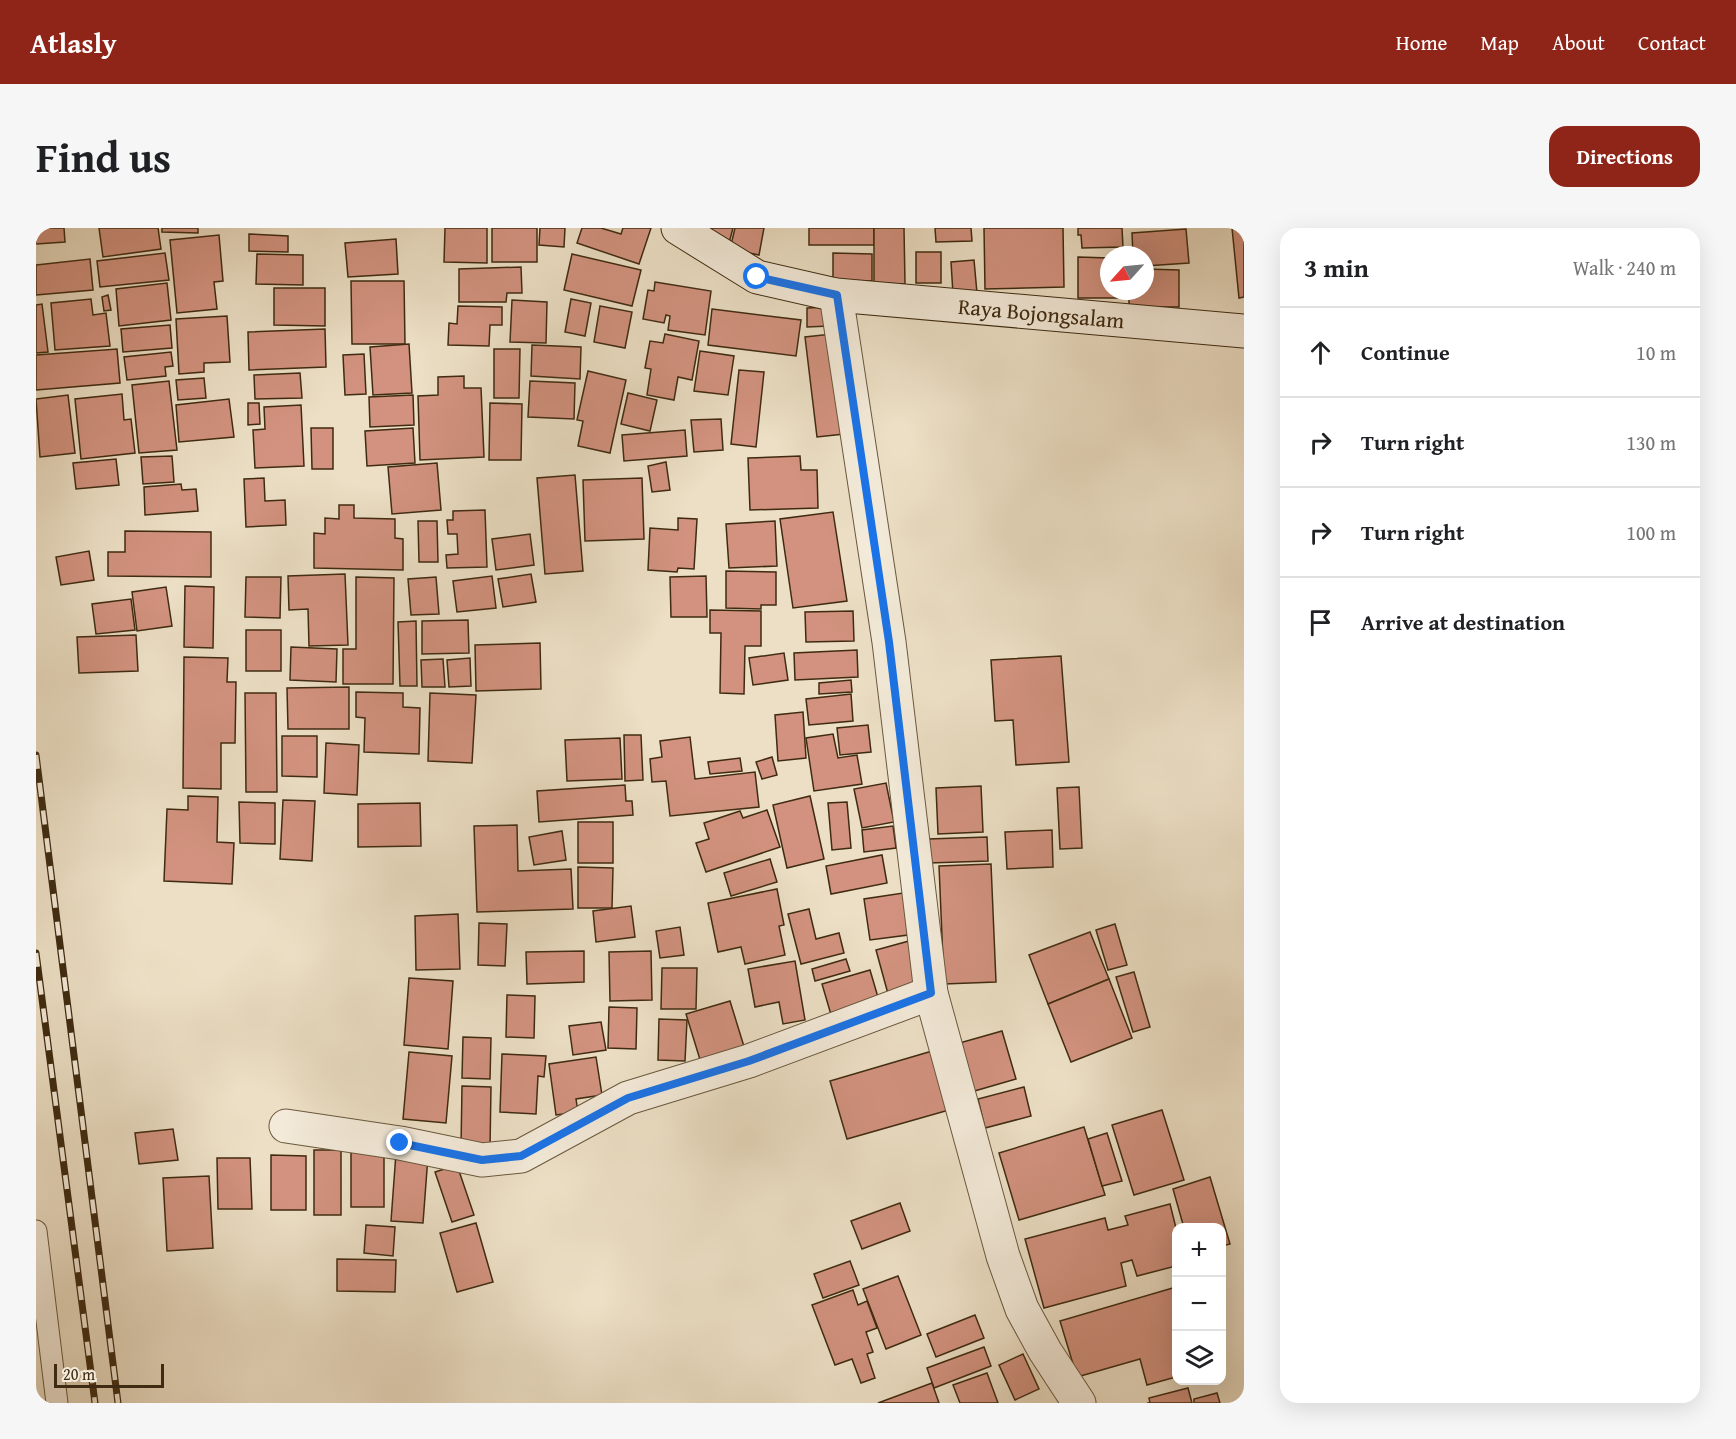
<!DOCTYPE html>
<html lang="en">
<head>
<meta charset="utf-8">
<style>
  :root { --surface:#fff; --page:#f6f6f6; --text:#202124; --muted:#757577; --line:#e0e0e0; --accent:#8f2418 }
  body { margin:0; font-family:"Gentium Book Plus",serif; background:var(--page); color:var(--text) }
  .controls { position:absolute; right:18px; bottom:18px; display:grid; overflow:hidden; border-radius:12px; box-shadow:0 6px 24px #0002 }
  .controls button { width:54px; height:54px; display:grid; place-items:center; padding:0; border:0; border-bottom:2px solid var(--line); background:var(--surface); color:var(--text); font:30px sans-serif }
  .compass { position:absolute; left:1064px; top:18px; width:54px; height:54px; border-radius:50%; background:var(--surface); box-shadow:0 6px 24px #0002; rotate:243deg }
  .scale { position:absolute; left:18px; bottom:15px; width:110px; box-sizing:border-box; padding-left:6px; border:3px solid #3f2b11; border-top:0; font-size:16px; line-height:21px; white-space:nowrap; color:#3f2b11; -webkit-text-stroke:4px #f3ead9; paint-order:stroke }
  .stop { position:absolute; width:18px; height:18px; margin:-14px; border:4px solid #1a73e8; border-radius:50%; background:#fff }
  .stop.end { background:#1a73e8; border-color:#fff; box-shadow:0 2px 6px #0008 }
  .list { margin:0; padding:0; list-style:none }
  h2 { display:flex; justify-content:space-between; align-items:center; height:78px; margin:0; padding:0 24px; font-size:26px }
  h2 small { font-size:20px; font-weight:400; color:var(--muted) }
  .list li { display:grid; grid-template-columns:39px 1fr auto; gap:18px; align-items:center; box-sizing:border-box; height:90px; padding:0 24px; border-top:2px solid var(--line) }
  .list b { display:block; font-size:22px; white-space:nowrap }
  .list em { font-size:20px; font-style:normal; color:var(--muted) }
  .icon { flex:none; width:33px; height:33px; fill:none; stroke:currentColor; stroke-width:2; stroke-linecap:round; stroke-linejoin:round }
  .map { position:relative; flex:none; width:1208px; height:1175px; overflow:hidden; border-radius:18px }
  header { display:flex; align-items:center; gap:36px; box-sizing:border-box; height:84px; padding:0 30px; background:var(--accent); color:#fff }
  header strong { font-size:28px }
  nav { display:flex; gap:33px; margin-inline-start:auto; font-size:21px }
  .intro { display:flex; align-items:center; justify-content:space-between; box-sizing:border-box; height:144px; padding:0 36px }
  h1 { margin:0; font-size:42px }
  .button { padding:15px 27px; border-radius:18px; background:var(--accent); color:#fff; font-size:21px; font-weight:700 }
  main { display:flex; gap:36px; padding:0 36px }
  aside { flex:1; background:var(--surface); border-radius:18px; box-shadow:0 6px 24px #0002 }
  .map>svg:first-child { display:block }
</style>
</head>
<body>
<header>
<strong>Atlasly</strong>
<nav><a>Home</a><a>Map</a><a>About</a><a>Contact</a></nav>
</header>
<div class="intro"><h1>Find us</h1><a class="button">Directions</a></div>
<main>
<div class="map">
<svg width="1208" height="1175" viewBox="0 0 1208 1175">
  <rect width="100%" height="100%" fill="#ecdfc5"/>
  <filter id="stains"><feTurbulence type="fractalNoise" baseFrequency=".00333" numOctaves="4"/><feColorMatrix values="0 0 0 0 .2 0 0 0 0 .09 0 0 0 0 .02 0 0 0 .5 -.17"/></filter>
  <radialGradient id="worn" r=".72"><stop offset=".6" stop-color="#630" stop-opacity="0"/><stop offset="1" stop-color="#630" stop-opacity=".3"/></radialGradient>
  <g fill="#d2927f" stroke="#3f2b11" stroke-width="1.5">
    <polygon points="0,0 28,0 29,14 0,16"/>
    <polygon points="63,0 122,0 125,21 67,29"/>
    <polygon points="126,0 162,0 162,5 126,4"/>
    <polygon points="409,0 451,0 451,35 408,34"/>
    <rect x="456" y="0" width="45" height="34"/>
    <polygon points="504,0 529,0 528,19 503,17"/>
    <polygon points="546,0 565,0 585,6 587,0 615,0 603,36 541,15"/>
    <polygon points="651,0 697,0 693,15"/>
    <polygon points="699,0 728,0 723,27 694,21"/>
    <rect x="773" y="0" width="65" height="17"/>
    <polygon points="838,0 868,0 869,56 838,55"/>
    <polygon points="899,0 935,0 936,13 900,14"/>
    <polygon points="948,0 1027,0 1028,59 949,61"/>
    <polygon points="1042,0 1086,0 1087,19 1046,20 1045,7 1042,7"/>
    <polygon points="1196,0 1208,0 1208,69 1203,70"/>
    <polygon points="1150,1 1153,35 1109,38 1109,27 1097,27 1096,5"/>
    <polygon points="213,6 252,8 252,24 213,23"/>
    <polygon points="183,7 187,53 178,54 181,81 141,85 134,12"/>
    <polygon points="360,11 362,46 312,49 309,15"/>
    <rect x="880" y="24" width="25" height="31"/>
    <polygon points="129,25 133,52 64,59 61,33"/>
    <polygon points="797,25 836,26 836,53 797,52"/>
    <polygon points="221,26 267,27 267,57 220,56"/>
    <polygon points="536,26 605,42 596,78 528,62"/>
    <polygon points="1042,29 1073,30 1073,63 1082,63 1082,70 1042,70"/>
    <polygon points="54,31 57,62 0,67 0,37"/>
    <polygon points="938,32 941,65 917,66 915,34"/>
    <polygon points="485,39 486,65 471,65 470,74 423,74 423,41"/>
    <polygon points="1109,41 1143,42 1143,79 1093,79 1093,63 1109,63"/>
    <polygon points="315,53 368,53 369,116 316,116"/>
    <polygon points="619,54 675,63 669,107 632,102 634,88 630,87 628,95 607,91 612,62 618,63"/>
    <polygon points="131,55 135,92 83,98 80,61"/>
    <polygon points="238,60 289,60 289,98 238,97"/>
    <polygon points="72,67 75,82 68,83 66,69"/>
    <polygon points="55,71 57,87 70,85 74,118 19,122 15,75"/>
    <polygon points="535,71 555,75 549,108 529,104"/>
    <polygon points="476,72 511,74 510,115 474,114"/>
    <polygon points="6,76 12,124 0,125 0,77"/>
    <polygon points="422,78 466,79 466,97 454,97 453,118 412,117 413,95 421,96"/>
    <polygon points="564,78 596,84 589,120 558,114"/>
    <polygon points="792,79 793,98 771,99 771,80"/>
    <polygon points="676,81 765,92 760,128 672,117"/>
    <polygon points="191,88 194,134 168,135 168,144 143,146 140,91"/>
    <polygon points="134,97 136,120 87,124 85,101"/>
    <polygon points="289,101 290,139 213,142 212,104"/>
    <polygon points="629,106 663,113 656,152 642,149 638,172 611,167 615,141 609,140 614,113 627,115"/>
    <polygon points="796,106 808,206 781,209 769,109"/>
    <polygon points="373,116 376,165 337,167 334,119"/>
    <polygon points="496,117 545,119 544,151 495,148"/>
    <polygon points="81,121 84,155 0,162 0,127"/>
    <polygon points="458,121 484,121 483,170 458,170"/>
    <polygon points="664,123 698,128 692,167 658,163"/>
    <polygon points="135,124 137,138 129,139 130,148 91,152 88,129"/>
    <polygon points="328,126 330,166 309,167 307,127"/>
    <polygon points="703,142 728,144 720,219 695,216"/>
    <polygon points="552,143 590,152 574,225 542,218 547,193 541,192"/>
    <polygon points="264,145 266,170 219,171 218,147"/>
    <polygon points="428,148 428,160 445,160 448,229 384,232 382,168 402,167 402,149"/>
    <polygon points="168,150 170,170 142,172 140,152"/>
    <polygon points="133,153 141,222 103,225 96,157"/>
    <polygon points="494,153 539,155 538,191 492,189"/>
    <polygon points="592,165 621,172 614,203 585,196"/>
    <polygon points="86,166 88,192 95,191 99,225 45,231 39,171"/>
    <polygon points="32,167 39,225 4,229 0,171"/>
    <polygon points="377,167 378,197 334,199 333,169"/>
    <polygon points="193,171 198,209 143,214 140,177"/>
    <polygon points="212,175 223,175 224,196 212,197"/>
    <polygon points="454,175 486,176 485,232 453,232"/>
    <polygon points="265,177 268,238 219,240 217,202 229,201 228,179"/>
    <polygon points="685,191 687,222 658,224 655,192"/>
    <polygon points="275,200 297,200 297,241 276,241"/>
    <polygon points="377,200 379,235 331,238 329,203"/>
    <polygon points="649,202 651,228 588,233 586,207"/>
    <polygon points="136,228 138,254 107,256 105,229"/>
    <polygon points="764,228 765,242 781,242 782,280 714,282 712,230"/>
    <polygon points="80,231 83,257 40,261 37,235"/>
    <polygon points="630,234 634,262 616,264 612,238"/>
    <polygon points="401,235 405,282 356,286 352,239"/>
    <polygon points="539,247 547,343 509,346 501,250"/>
    <polygon points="228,250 229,273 249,272 250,297 210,299 208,251"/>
    <polygon points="606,250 608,311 549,313 547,252"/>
    <polygon points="145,256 146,262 160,261 162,283 109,287 108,259"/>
    <polygon points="303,277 318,277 318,290 359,291 359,310 367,311 367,342 278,340 278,305 289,306 289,290 303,291"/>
    <polygon points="449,282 451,339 411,340 410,327 422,326 421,306 412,306 411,292 417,292 417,283"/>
    <polygon points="797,284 811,373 757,380 744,291"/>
    <polygon points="642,290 661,291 658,341 642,340 641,344 612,342 614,300 642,302"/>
    <polygon points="382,293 401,293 402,334 383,334"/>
    <polygon points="739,293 741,338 693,340 690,296"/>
    <polygon points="89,303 175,304 175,349 72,348 72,324 89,324"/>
    <polygon points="494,306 498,337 460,342 456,311"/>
    <polygon points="53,323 58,352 25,357 20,329"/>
    <polygon points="690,343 740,344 740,377 725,377 725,381 690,380"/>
    <polygon points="309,346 312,417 273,418 272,381 253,382 252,348"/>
    <polygon points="495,346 500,374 467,379 462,351"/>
    <polygon points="456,348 460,380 421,384 417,353"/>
    <polygon points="670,348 671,389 635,389 634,349"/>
    <polygon points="210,349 245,349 244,390 209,389"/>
    <polygon points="320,349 358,350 357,456 307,456 307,421 320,421"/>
    <polygon points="400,349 403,386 375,387 372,351"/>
    <polygon points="149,358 178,359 177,420 148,419"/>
    <polygon points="130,359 136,398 101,403 96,364"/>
    <polygon points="95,371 99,402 60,406 56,376"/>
    <polygon points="674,382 725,383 725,418 709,418 708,466 684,465 685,405 674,405"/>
    <polygon points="817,383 818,413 770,414 769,384"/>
    <polygon points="432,392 433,425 386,426 386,393"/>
    <polygon points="380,393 381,458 364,458 362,394"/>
    <rect x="210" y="402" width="35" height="41"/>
    <polygon points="100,407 102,443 43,445 41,409"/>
    <polygon points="504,415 505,461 440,463 439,417"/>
    <polygon points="255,419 301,421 300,454 254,452"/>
    <polygon points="821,422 822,449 759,452 758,425"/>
    <polygon points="748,425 752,452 717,457 713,430"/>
    <polygon points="1025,428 1033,534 980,537 977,492 959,493 955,432"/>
    <polygon points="148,429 192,430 191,454 200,454 199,515 185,515 185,561 147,560"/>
    <polygon points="434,430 435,458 413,459 411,432"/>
    <polygon points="407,431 409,459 386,459 385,432"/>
    <polygon points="815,452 816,464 783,466 783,455"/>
    <polygon points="313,459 313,501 252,501 251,460"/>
    <polygon points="320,464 367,465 367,479 384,480 383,526 328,524 329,490 320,489"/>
    <polygon points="209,465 240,465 241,564 210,564"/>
    <polygon points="394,465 440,467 436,535 392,533"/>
    <polygon points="815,466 817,493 773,497 770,471"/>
    <polygon points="767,484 770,530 742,533 739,487"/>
    <polygon points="832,497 835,524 804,527 801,500"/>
    <polygon points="797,506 802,530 821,527 826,556 778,563 770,510"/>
    <polygon points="588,507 605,507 607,552 589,553"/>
    <polygon points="246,508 281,508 281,549 246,548"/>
    <polygon points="654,509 659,551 719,544 723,579 634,588 630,553 616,554 614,531 626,529 624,513"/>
    <polygon points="584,510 586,551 531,553 529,512"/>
    <polygon points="290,515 323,517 321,567 288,565"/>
    <polygon points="736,529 741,547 726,551 720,534"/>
    <polygon points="704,530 706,543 674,546 672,534"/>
    <polygon points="850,555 858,594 826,600 818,561"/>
    <polygon points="589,557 590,573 596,573 597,587 503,594 501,563"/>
    <polygon points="945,558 947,604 902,606 900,560"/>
    <polygon points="1043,559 1046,620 1024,621 1021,560"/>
    <polygon points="152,568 182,569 181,614 198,615 196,656 128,653 131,581 152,582"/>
    <polygon points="774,568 788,631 751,640 737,577"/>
    <polygon points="247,572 279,573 276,633 244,631"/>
    <polygon points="203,574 239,575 239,616 204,615"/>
    <polygon points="811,574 815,620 796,622 792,575"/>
    <polygon points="384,575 385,618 322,619 322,576"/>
    <polygon points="731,582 744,619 670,644 660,615 673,611 668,595 704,583 707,590"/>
    <rect x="542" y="594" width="35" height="41"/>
    <polygon points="481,597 482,643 535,641 537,681 441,684 438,598"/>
    <polygon points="857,598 860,620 828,624 826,602"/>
    <polygon points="1016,602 1017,639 971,641 969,604"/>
    <polygon points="526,603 530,632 498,637 493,609"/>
    <polygon points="951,609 952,633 893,635 892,611"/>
    <polygon points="846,627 851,655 795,666 790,638"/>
    <polygon points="734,631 741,654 695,668 688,645"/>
    <polygon points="955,636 960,754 908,756 903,638"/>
    <polygon points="542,639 577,640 576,680 542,680"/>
    <polygon points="741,661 748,697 743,698 749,727 709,736 705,719 682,724 672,675"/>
    <polygon points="867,665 872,707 834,712 828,671"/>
    <polygon points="595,678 599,709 560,714 557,683"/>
    <polygon points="773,681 780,711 803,705 808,725 765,736 752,686"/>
    <polygon points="422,686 424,741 380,742 379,688"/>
    <polygon points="443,695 471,696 469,738 442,737"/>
    <polygon points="1079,696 1091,737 1072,742 1060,702"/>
    <polygon points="644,699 648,727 624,730 620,703"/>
    <polygon points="1054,704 1073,751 1012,776 993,727"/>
    <polygon points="873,713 887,764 854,773 840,722"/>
    <polygon points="548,723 548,754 491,756 490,724"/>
    <polygon points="615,723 616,772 574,773 573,724"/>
    <polygon points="810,731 814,743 779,753 776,741"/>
    <polygon points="759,733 769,792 747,796 743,774 719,779 712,741"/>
    <polygon points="626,740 661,740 660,781 625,781"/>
    <polygon points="834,742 844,776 796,790 786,756"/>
    <polygon points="1098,744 1114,799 1097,804 1080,749"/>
    <polygon points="373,750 417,753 412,821 368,817"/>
    <polygon points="1073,751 1096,810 1035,834 1012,776"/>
    <polygon points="471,767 499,768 498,810 470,809"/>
    <polygon points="694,773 710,825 666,838 650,786"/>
    <polygon points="573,779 601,780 600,821 572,820"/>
    <polygon points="623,791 651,792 649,833 622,832"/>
    <polygon points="565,794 570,822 537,827 533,798"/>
    <polygon points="966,803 980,851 935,864 920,816"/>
    <polygon points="427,809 455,810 454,851 426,850"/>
    <polygon points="903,821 920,880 811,911 794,853"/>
    <polygon points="373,824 416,828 410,895 367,891"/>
    <polygon points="466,826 510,828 508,849 502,848 500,886 464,884"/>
    <polygon points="560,829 566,867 540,871 542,884 520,887 513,836"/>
    <polygon points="426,858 455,859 454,920 425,919"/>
    <polygon points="988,859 995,888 949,900 942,871"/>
    <polygon points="1126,882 1148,952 1098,967 1076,897"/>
    <polygon points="1048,899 1069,967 983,992 963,925"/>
    <polygon points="137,901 142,932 103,936 99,905"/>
    <polygon points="1071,905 1086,953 1066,958 1052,911"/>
    <rect x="278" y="922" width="27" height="65"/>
    <polygon points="315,924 348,925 348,979 315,979"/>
    <polygon points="360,925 392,928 387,995 355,993"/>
    <polygon points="235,927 270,928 270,982 235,982"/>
    <polygon points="181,930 214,930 216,981 182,981"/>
    <polygon points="421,937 438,987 416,994 399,944"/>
    <polygon points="173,948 177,1020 131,1023 127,950"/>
    <polygon points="1174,949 1194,1016 1186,1018 1186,1000 1148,1000 1137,961"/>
    <polygon points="864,975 874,1003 826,1021 815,993"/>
    <polygon points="1134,976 1140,1000 1140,1038 1101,1048 1096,1032 1085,1035 1090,1058 1008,1080 989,1011 1069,990 1072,1002 1092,997 1089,988"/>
    <polygon points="440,995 457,1054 421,1064 404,1005"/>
    <polygon points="330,997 359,999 357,1028 328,1025"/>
    <polygon points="301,1031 360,1032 359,1064 301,1063"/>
    <polygon points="814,1033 823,1057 787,1070 778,1046"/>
    <polygon points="862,1048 885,1107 850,1121 827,1061"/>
    <polygon points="1140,1059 1140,1149 1111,1157 1104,1131 1041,1149 1024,1093"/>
    <polygon points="817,1062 822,1077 831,1073 841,1100 830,1104 837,1124 831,1126 839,1150 825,1155 816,1131 799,1137 776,1077"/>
    <polygon points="939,1087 948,1110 900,1129 891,1106"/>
    <polygon points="948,1119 955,1138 898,1160 891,1140"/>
    <polygon points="987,1126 1003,1161 979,1172 963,1137"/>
    <polygon points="951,1145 962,1175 924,1175 917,1157"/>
    <polygon points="896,1155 903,1175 842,1175"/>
    <polygon points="1152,1160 1156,1175 1111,1175 1114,1175 1113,1170"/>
    <polygon points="1181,1165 1184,1175 1158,1175 1158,1171"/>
  </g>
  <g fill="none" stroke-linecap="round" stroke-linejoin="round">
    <defs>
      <polyline id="service" points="0,1003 21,1175"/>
      <g id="minor">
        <polyline points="800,67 853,414 895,765 967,1028 986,1081 1009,1123 1043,1175"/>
        <polyline points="250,898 364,915 446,932 485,928 592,870 713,833 895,765"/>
      </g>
      <g id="secondary">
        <path id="s1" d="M 642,0 L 721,49 L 800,67 L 1208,103"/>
      </g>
    </defs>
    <use href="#service" stroke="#6a583e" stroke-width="23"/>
    <use href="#minor" stroke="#6a583e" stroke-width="35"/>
    <use href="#secondary" stroke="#3f2b11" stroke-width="35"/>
    <use href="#service" stroke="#f3ead9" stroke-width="21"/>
    <use href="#minor" stroke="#f3ead9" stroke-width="33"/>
    <use href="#secondary" stroke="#f3ead9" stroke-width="33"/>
    <defs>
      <g id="rail">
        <polyline points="0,527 82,1175"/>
        <polyline points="0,725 59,1175"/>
      </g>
    </defs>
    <use href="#rail" stroke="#3f2b11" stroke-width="7"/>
    <use href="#rail" stroke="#f3ead9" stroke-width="4.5" stroke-dasharray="14" stroke-linecap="butt"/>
  </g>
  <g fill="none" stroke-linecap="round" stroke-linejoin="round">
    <polyline stroke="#1a73e8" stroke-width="8" points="364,915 446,932 485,928 592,870 713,833 895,765 853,414 801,67 721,49"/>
  </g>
  <g text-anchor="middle" stroke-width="5" stroke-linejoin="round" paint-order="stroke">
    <g font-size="22" fill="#3f2b11" stroke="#f3ead9">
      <text dy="8" stroke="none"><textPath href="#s1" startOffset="380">Raya Bojongsalam</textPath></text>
    </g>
  </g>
  <rect width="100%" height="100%" filter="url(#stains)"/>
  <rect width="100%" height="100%" fill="url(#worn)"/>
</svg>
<div class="controls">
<button>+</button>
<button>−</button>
<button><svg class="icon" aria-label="layers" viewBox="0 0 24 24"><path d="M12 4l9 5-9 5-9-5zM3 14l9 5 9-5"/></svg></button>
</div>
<svg class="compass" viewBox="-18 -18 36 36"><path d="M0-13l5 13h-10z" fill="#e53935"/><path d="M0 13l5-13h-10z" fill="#757577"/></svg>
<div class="scale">20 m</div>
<div class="stop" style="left:721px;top:49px"></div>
<div class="stop end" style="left:364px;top:915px"></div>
</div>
<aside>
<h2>3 min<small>Walk · 240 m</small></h2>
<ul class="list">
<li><svg class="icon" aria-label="ahead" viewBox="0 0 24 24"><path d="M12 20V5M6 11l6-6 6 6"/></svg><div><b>Continue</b></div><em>10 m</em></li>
<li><svg class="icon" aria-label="right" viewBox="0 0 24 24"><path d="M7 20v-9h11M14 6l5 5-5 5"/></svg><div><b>Turn right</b></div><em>130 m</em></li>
<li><svg class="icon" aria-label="right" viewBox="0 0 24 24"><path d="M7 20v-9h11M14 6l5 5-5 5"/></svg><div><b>Turn right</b></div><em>100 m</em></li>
<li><svg class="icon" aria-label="arrive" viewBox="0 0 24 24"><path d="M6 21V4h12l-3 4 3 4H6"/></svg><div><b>Arrive at destination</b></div></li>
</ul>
</aside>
</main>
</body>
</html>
